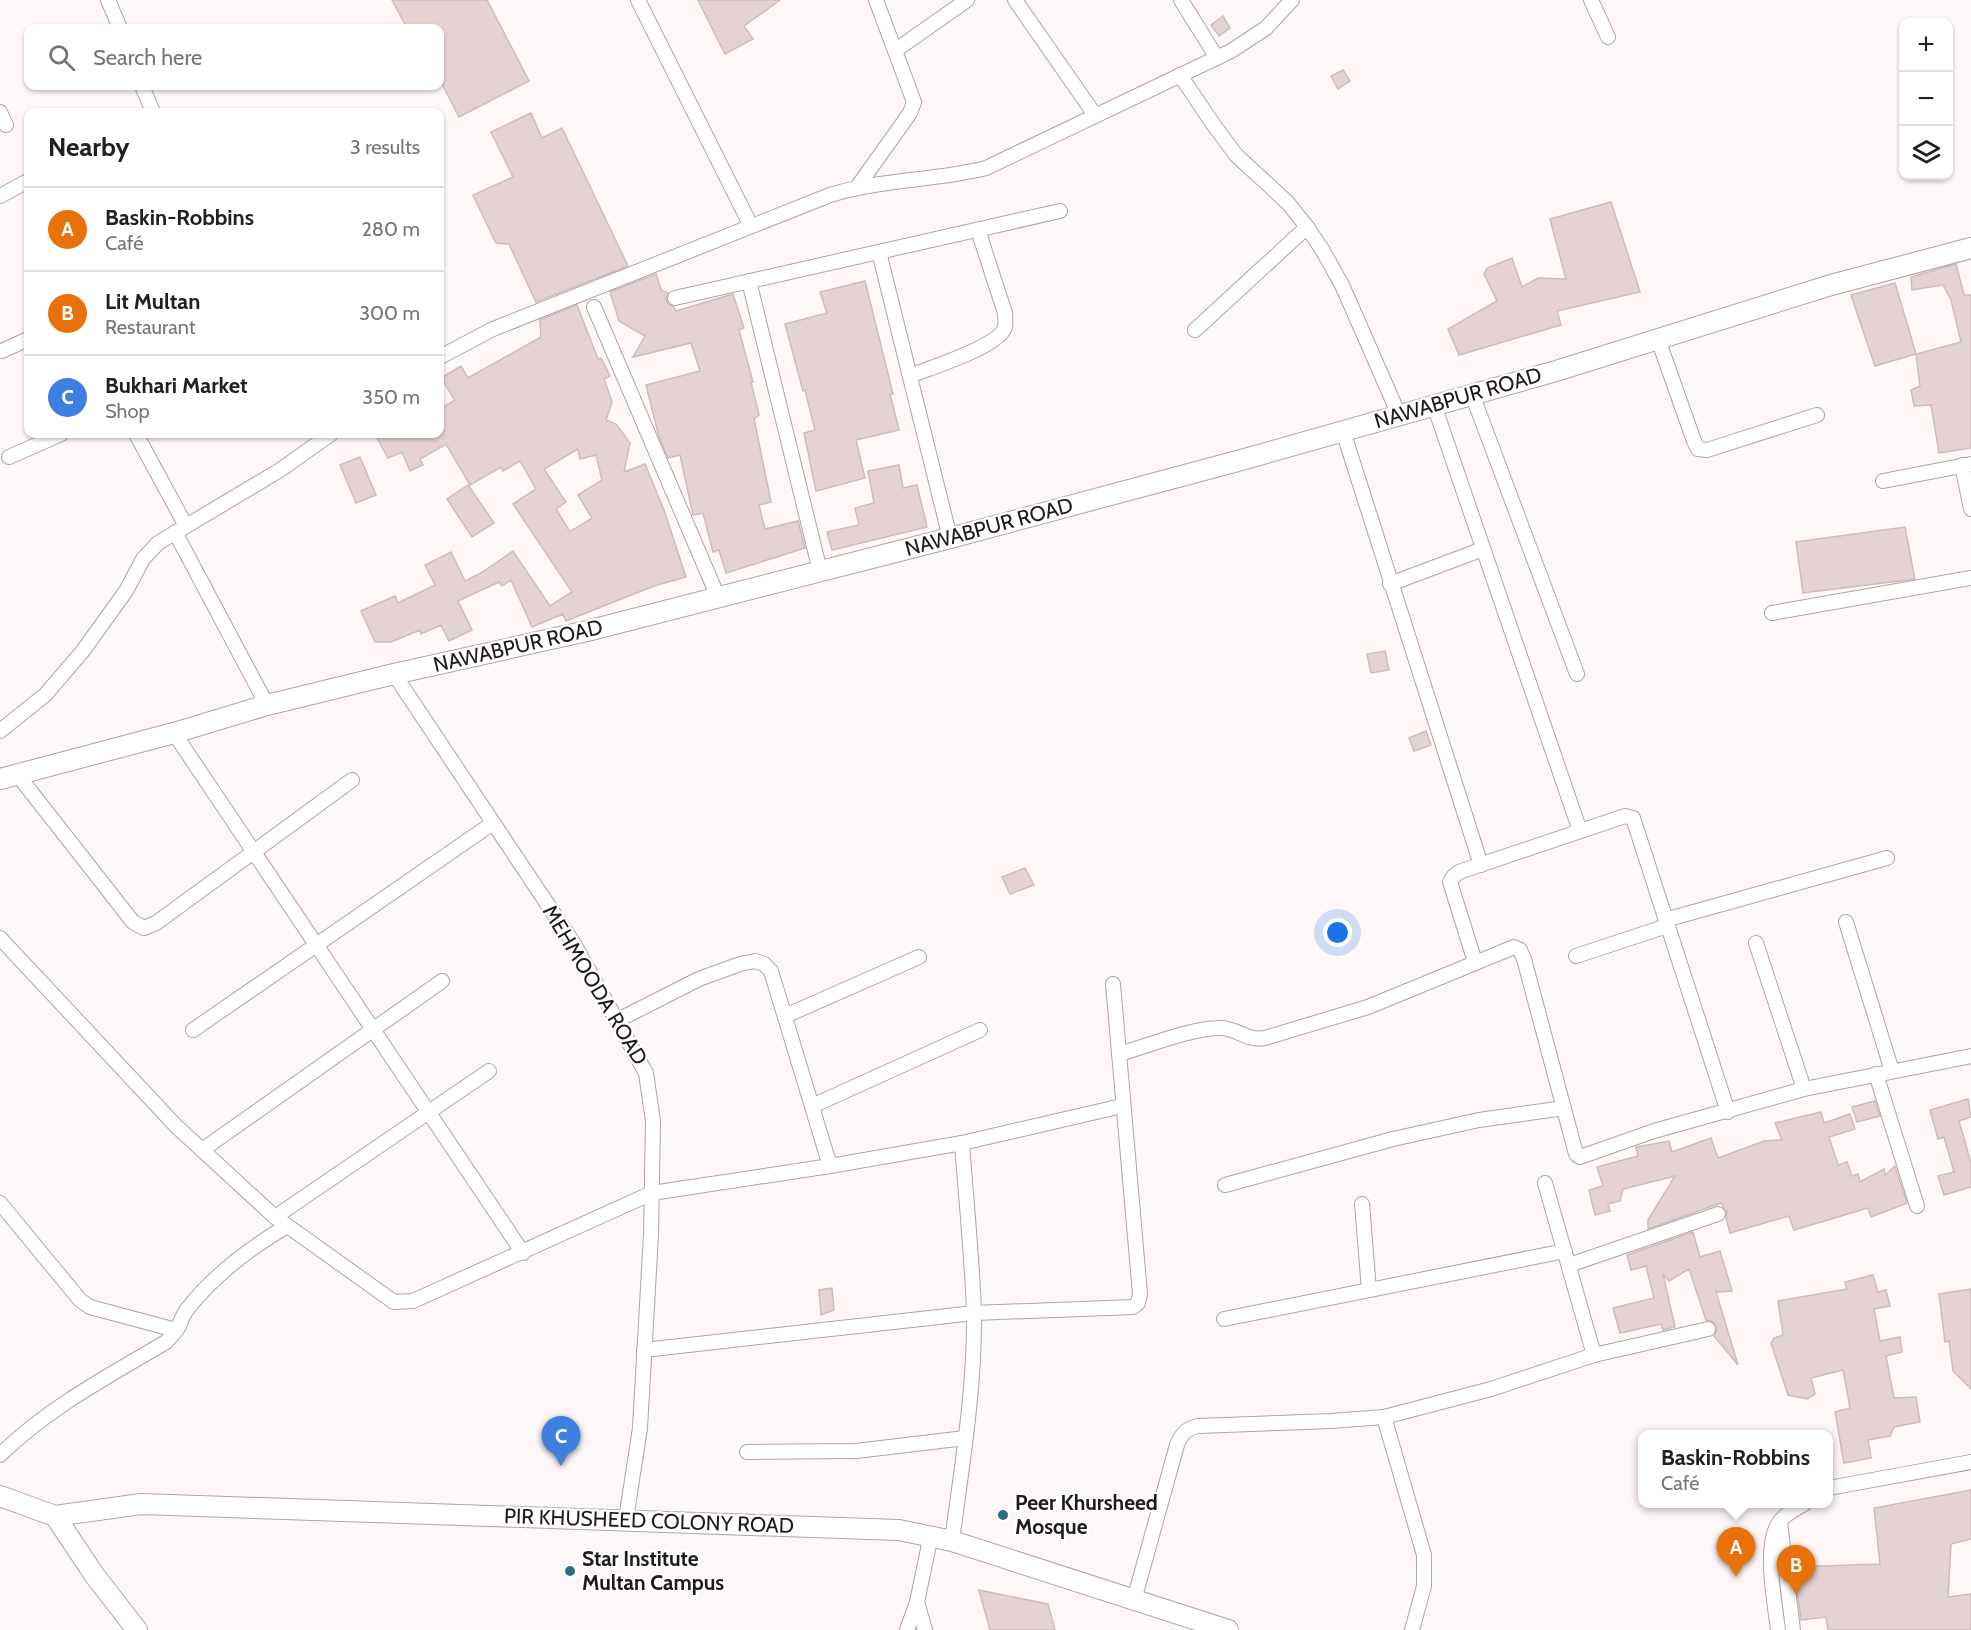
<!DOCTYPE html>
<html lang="en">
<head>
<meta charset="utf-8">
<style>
  :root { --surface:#fff; --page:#f6f6f6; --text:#202124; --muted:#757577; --line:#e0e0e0; --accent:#0f766e }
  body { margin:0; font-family:Cabin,sans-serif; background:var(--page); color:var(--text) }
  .controls { position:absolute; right:18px; top:18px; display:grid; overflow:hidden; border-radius:12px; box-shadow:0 2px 4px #0004 }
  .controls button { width:54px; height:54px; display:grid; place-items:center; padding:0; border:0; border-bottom:2px solid var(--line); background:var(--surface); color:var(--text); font:30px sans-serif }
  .you { position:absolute; left:1338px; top:933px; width:21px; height:21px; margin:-15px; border:4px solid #fff; border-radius:50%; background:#1a73e8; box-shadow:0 0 0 9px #1a73e833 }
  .badge { display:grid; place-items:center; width:39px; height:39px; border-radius:50%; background:var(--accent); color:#fff; font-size:20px; font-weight:700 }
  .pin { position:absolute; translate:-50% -50px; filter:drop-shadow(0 2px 3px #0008) }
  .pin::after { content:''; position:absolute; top:32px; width:21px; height:18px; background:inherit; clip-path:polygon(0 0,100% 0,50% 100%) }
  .popup { position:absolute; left:1638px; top:1430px; width:195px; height:78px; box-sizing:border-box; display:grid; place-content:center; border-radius:12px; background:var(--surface); filter:drop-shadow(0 2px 4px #0005); font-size:20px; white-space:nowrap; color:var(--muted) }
  .popup b { font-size:22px; color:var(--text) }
  .popup::after { content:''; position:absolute; left:50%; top:100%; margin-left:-12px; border:12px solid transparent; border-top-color:var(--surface) }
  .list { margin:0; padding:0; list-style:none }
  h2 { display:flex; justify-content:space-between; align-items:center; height:78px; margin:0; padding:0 24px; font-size:26px }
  h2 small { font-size:20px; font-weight:400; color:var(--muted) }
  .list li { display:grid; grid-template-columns:39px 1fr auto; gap:18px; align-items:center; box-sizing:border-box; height:84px; padding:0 24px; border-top:2px solid var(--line) }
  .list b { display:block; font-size:22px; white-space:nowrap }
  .list p { margin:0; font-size:20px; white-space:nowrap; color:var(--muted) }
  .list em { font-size:20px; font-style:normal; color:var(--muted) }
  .icon { flex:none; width:33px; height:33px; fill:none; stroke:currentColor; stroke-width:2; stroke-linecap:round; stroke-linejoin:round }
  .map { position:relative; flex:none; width:1971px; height:1630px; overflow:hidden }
  .search { position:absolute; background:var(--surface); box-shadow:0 2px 4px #0004; left:24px; top:24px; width:420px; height:66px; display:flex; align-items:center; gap:15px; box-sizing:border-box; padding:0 21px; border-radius:12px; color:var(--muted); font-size:22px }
  .panel { position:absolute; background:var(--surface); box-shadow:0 2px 4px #0004; left:24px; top:108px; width:420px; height:330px; border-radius:12px }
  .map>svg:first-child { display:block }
</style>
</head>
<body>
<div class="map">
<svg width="1971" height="1630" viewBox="0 0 1971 1630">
  <rect width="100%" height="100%" fill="#fef7f7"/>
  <g fill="#e5d3d4" stroke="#cdbcbd" stroke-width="1.5" fill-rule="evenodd">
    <polygon points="392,0 487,0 529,81 459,117 440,80 440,28 407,28"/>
    <polygon points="698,0 780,0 744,26 753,39 725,54"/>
    <polygon points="1223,16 1230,28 1219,36 1211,25"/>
    <polygon points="1343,70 1350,81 1338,89 1331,76"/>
    <polygon points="531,113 542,138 562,128 628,266 536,302 509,244 496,243 473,195 513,177 491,132"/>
    <polygon points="1611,202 1640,292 1557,311 1561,325 1459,355 1448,329 1497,301 1484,274 1487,268 1512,258 1522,287 1538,278 1566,279 1550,219"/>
    <polygon points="1956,264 1964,295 1971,295 1971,448 1939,453 1931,405 1914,406 1911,390 1920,386 1916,354 1961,342 1951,300 1943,285 1912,290 1911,277"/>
    <polygon points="656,274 661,290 668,293 666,299 668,304 674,307 676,311 733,294 744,328 739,330 753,382 751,382 759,415 754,419 771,502 759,505 765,529 798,521 805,548 726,573 719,550 713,552 703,513 693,515 680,455 668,458 659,437 646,385 700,371 691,343 633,357 645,336 619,321 610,292"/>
    <polygon points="865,281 893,394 890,394 899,430 856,440 865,478 816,491 804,433 815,430 805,390 803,391 785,324 827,313 820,292"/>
    <polygon points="1895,283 1916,354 1875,366 1851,295"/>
    <path d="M 577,305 L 598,359 L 601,358 L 610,376 L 604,379 L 612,402 L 606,420 L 616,424 L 630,443 L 624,472 L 645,464 L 664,510 L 686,577 L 654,586 L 566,621 L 563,614 L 532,627 L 511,580 L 502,586 L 499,582 L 458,601 L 472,630 L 449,641 L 441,625 L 421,634 L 420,630 L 391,642 L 375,642 L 361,611 L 395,596 L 398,603 L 435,585 L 425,565 L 451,552 L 465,581 L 481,573 L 513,551 L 550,606 L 572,592 L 513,504 L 536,489 L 520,461 L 503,471 L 501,467 L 470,485 L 446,444 L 420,459 L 423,465 L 410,471 L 402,452 L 388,458 L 375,434 L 440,434 L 440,409 L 455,400 L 441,378 L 461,366 L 468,378 L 541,337 L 540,320 ZM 578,449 L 580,459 L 596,455 L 602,480 L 578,495 L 592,518 L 570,532 L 556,509 L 566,502 L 544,469 Z"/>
    <polygon points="360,457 376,495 356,503 340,465"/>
    <polygon points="899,465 903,488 917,485 927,527 832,550 827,532 859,525 855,508 874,503 868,471"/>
    <polygon points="468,485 494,523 472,537 447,499"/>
    <polygon points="1905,527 1915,579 1803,593 1796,542"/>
    <polygon points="1385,651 1389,670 1371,673 1367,654"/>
    <polygon points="1426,731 1431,745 1414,751 1409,738"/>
    <polygon points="1025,868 1034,885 1010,894 1002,877"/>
    <polygon points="1968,1099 1971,1117 1959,1121 1971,1163 1971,1187 1944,1195 1938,1176 1954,1172 1944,1137 1938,1139 1930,1110"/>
    <polygon points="1875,1101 1880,1116 1857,1122 1852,1107"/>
    <polygon points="1821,1112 1824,1123 1850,1114 1855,1129 1829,1137 1838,1165 1847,1162 1852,1176 1858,1174 1860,1182 1884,1169 1885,1175 1895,1166 1907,1203 1871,1217 1868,1208 1794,1230 1789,1216 1730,1233 1726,1218 1727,1212 1721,1203 1648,1229 1648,1220 1675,1176 1623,1189 1620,1201 1608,1204 1610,1211 1595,1215 1589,1190 1603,1186 1597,1167 1638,1156 1636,1147 1669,1141 1672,1152 1711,1138 1718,1158 1764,1141 1782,1140 1775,1123"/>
    <polygon points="1693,1232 1700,1257 1720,1251 1732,1291 1716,1292 1738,1365 1714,1336 1716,1332 1717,1326 1711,1321 1706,1320 1689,1269 1669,1281 1663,1274 1675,1327 1663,1330 1661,1324 1620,1333 1613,1308 1654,1298 1646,1266 1631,1270 1627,1255"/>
    <polygon points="1873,1275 1878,1292 1886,1290 1890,1306 1874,1309 1880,1341 1900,1337 1902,1352 1886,1356 1894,1398 1916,1397 1920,1422 1894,1427 1890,1436 1868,1440 1871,1458 1844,1463 1835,1412 1850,1408 1843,1370 1811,1378 1815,1394 1807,1399 1788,1395 1771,1343 1774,1338 1783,1335 1778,1301 1847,1289 1845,1282"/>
    <polygon points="832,1288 834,1310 821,1315 819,1290"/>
    <polygon points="1971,1289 1971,1389 1953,1371 1949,1341 1945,1342 1939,1294"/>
    <polygon points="1971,1490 1971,1539 1951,1544 1948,1597 1971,1594 1971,1630 1828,1630 1826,1617 1801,1620 1794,1567 1880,1564 1874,1508"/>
    <polygon points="979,1590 1048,1604 1055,1630 990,1630"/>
  </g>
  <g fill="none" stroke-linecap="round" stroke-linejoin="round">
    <defs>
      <g id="street">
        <polyline points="108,0 120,28"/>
        <polyline points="638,0 751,226"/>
        <polyline points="1015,0 1095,115"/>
        <polyline points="1181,0 1217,58"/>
        <polyline points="1591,0 1608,37"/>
        <polyline points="896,50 967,0"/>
        <polyline points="1180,75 1213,124 1236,155 1288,203 1307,227 1323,251 1342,285 1399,415"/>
        <polyline points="142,86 153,112"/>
        <polyline points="0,112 6,125"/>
        <polyline points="858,186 910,113 914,102 876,0"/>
        <polyline points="0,196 28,181"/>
        <polyline points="879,252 950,538"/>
        <polyline points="749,281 820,571"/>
        <polyline points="675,298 1060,211"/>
        <polyline points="594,307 718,597"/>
        <polyline points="1195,330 1307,227"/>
        <polyline points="1658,339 1694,441 1698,449 1707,450 1817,415"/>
        <polyline points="2,351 28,339"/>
        <path d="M 440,357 L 493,329 L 830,195 C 881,179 935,181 986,168 L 1231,51 L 1266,28 L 1292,0"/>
        <path d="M 910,376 C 929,368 999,347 1005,327 C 1006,323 1005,317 1005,313 L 978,230"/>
        <polyline points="1472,394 1577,674"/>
        <polyline points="1434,405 1580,831"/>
        <polyline points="1343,431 1481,865"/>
        <polyline points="136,434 186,526"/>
        <polyline points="9,457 61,434"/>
        <polyline points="1962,465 1971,509"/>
        <polyline points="1883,481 1971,464"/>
        <polyline points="175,532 267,705"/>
        <polyline points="1390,584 1483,549"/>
        <polyline points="1772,613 1971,578"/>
        <polyline points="394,674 574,944 646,1073 653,1121 651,1235 640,1428 626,1519"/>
        <polyline points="0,731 45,695 82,652 126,591 143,559 158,543 280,470 331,434"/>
        <polyline points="174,733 523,1253"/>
        <polyline points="17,774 133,922 144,928 156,923 352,780"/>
        <polyline points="1665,920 1887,858"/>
        <polyline points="1846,922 1892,1071"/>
        <polyline points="0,938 176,1126 275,1217 394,1302 413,1301 652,1193 830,1166 962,1143 1122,1106"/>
        <polyline points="1756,943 1804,1089"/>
        <polyline points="1576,956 1667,926"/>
        <polyline points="1475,962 1450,882 1453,877 1459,872 1625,816 1633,818 1728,1112"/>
        <polyline points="785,1016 919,957"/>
        <polyline points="618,1020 699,979 740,964 755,961 764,964 771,971 830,1166"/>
        <polyline points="193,1030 493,823"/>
        <path d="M 1119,1054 C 1147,1046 1191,1028 1220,1028 C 1237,1028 1246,1041 1265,1038 L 1368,1007 L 1514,947 L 1520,950 L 1524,959 L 1576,1154 L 1580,1157 L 1654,1131 L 1804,1089 L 1971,1056"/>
        <polyline points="1876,1074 1917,1206"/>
        <polyline points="812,1106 980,1030"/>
        <polyline points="202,1150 442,981"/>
        <polyline points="1545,1183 1594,1355"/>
        <polyline points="1225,1185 1393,1139 1479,1120 1564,1108"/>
        <polyline points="0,1203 80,1300 90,1307 176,1330"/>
        <polyline points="1362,1204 1369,1290"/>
        <polyline points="275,1217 489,1071"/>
        <polyline points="1569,1265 1718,1214"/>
        <polyline points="1224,1319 1565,1251"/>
        <polyline points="644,1350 974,1313 1133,1307 1138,1303 1140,1294 1113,984"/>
        <polyline points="1384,1417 1424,1555 1424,1586 1412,1630"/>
        <polyline points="747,1452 856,1451 965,1438"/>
        <path d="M 0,1455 C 49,1407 107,1377 166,1342 C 170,1338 175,1333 178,1328 C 181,1321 183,1313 189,1307 C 216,1273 250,1248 287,1226"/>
        <polyline points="1829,1488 1971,1462"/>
        <polyline points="1780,1522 1793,1630"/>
        <path d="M 952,1541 C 962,1465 975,1388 974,1312 C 972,1256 966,1199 962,1143"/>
        <path d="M 1134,1600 L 1177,1445 C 1181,1434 1187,1428 1198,1426 L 1331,1421 L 1384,1417 L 1491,1389 L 1594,1355 L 1708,1329"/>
        <polyline points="907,1630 917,1602"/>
        <polyline points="925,1630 917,1602 931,1535"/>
        <path d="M 1778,1630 C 1775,1603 1762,1541 1781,1520 C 1787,1513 1797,1508 1804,1504"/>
      </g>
      <g id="secondary">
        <polyline points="0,779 174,733 267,705 394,674 587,631 950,538 1245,459 1556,371 1831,285 1971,248"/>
        <polyline points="0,1496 55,1516 141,1504 899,1530 952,1541 1228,1630"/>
        <polyline points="55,1516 95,1576 137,1630"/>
      </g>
    </defs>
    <use href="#street" stroke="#b3a2a3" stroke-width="16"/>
    <use href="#secondary" stroke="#b3a2a3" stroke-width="22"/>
    <use href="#street" stroke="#fff" stroke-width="14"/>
    <use href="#secondary" stroke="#fff" stroke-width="20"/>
  </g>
  <g fill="#2e6d82" stroke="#fff" stroke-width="2">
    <circle cx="1003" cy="1515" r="6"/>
    <circle cx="570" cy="1571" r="6"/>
  </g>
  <g text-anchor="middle" stroke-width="4.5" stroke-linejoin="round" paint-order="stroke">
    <g font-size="21" fill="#201a1b" stroke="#fff">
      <text transform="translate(1458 398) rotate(-16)" y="7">NAWABPUR ROAD</text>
      <text transform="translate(989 527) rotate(-15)" y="7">NAWABPUR ROAD</text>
      <text transform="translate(518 646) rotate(-13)" y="7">NAWABPUR ROAD</text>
      <text transform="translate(595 985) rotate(59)" y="7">MEHMOODA ROAD</text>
      <text transform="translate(649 1521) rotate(2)" y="7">PIR KHUSHEED COLONY ROAD</text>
    </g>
    <g font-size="21" font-weight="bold" fill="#201a1b" stroke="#fff" text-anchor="start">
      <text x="1015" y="1510">Peer Khursheed<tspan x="1015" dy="24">Mosque</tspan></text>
      <text x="582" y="1566">Star Institute<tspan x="582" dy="24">Multan Campus</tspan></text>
    </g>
  </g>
</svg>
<div class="controls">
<button>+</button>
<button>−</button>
<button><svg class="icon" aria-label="layers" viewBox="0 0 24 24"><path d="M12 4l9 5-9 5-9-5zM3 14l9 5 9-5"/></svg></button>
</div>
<div class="you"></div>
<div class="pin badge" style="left:1736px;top:1577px;background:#e8710a">A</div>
<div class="popup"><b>Baskin-Robbins</b>Café</div>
<div class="pin badge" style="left:1796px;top:1595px;background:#e8710a">B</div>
<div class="pin badge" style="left:561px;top:1466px;background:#3f7fe0">C</div>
<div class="search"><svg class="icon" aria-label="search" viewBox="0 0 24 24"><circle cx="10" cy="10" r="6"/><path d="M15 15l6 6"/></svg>Search here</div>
<section class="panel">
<h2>Nearby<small>3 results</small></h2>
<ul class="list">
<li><span class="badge" style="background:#e8710a">A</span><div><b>Baskin-Robbins</b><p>Café</p></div><em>280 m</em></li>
<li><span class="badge" style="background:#e8710a">B</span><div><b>Lit Multan</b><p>Restaurant</p></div><em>300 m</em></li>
<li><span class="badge" style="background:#3f7fe0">C</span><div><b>Bukhari Market</b><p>Shop</p></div><em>350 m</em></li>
</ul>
</section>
</div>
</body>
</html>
